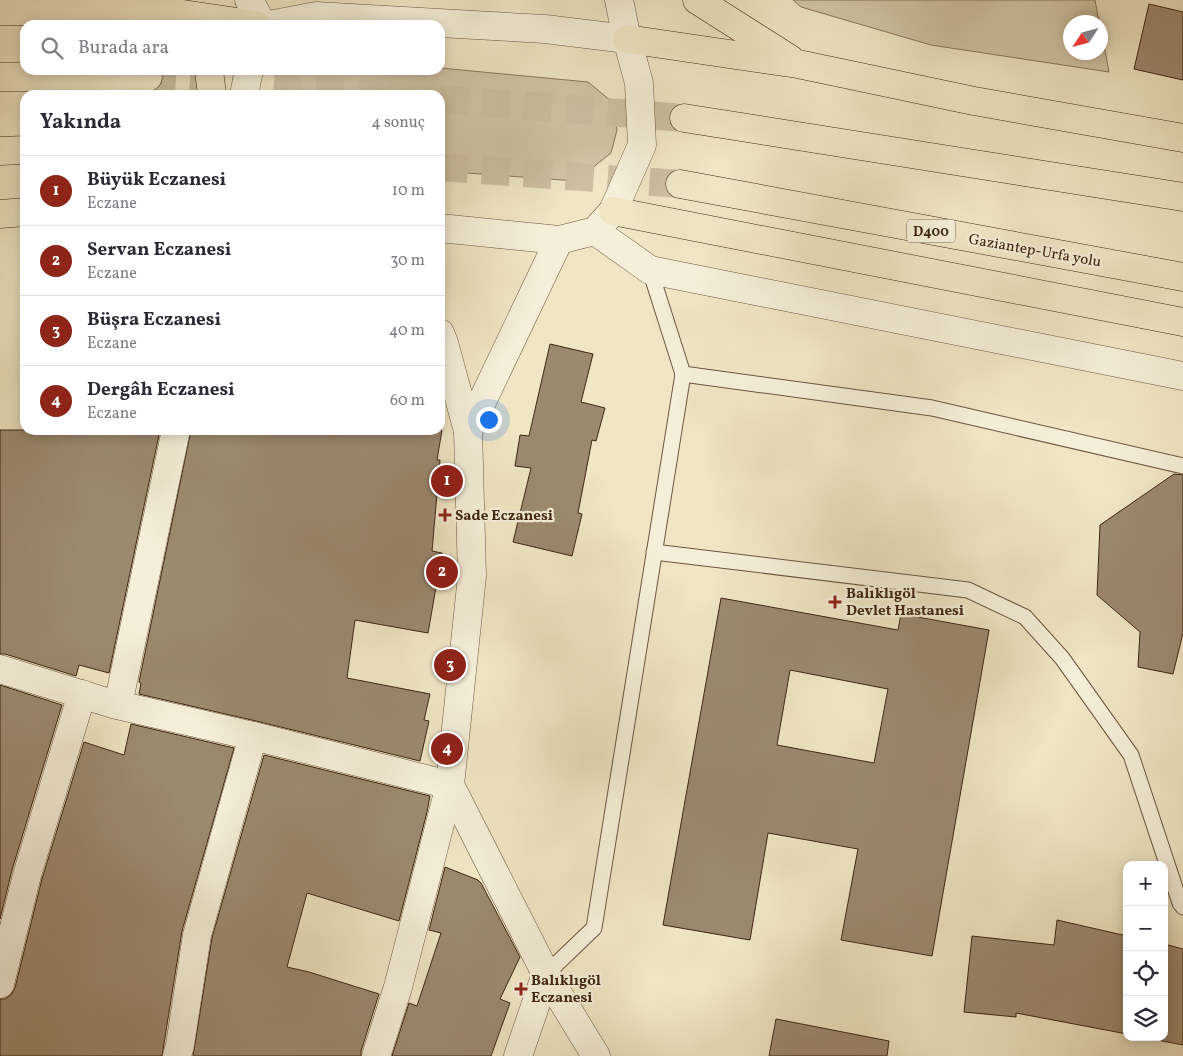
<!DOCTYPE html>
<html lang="tr">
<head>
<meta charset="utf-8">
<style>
  :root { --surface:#fff; --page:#f7f7f7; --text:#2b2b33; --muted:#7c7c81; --line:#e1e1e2; --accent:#8f2418 }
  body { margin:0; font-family:Vollkorn,serif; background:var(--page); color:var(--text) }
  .controls { position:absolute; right:15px; bottom:15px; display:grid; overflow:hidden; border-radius:10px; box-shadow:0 2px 12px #0003 }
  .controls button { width:45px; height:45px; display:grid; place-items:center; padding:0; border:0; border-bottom:1px solid var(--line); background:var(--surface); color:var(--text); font:25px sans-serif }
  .compass { position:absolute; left:1063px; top:15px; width:45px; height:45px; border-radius:50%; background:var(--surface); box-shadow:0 2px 12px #0003; rotate:234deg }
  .you { position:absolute; left:488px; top:419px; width:18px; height:18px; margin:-12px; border:4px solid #fff; border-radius:50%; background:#1a73e8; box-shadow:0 0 0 8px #1a73e833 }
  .badge { display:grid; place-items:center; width:32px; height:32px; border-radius:50%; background:var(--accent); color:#fff; font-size:16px; font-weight:700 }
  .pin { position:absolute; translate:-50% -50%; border:2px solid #fff; box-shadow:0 1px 5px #0006 }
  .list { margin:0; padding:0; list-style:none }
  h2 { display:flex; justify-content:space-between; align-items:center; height:65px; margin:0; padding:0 20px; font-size:21px }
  h2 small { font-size:16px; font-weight:400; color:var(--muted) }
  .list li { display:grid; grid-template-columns:32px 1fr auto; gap:15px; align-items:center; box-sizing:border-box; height:70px; padding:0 20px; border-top:1px solid var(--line) }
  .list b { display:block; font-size:19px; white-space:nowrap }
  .list p { margin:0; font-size:16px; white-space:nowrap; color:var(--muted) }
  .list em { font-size:16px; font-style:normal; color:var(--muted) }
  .icon { flex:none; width:28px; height:28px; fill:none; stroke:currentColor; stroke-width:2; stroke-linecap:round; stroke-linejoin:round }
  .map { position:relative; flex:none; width:1183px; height:1056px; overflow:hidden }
  .search { position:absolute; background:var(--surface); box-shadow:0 2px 12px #0003; left:20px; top:20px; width:425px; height:55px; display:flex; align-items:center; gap:12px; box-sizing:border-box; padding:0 18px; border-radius:15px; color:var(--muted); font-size:19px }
  .panel { position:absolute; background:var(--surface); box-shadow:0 2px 12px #0003; left:20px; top:90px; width:425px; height:345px; border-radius:15px }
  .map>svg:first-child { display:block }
</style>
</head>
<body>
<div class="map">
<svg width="1183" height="1056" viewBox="0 0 1183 1056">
  <rect width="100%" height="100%" fill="#f0e6c4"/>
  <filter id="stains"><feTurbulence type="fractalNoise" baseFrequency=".004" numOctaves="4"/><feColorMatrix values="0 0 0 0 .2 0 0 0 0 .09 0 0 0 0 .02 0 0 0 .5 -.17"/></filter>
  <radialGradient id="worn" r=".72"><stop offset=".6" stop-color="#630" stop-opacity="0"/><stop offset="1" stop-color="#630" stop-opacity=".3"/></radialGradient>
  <g fill="#d2c5a6" stroke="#89755c">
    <polygon points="793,0 1095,0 1099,22 1070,22 1070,52 1100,52 1101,29 1109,72 931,45 801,7"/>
    <polygon points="440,68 588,82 610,100 617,130 611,153 576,181 440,171 440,95 295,95 300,74 307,70 440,70"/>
  </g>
  <g fill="#9c896f" stroke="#402513" fill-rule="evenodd">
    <polygon points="1149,4 1183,12 1183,80 1134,69"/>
    <polygon points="550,344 593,354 581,402 605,408 596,441 592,440 578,513 582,514 572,556 513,542 531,468 515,466 520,435 529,436"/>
    <polygon points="0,430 160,430 109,673 79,665 76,676 5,654 0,654"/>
    <polygon points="191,430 442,430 437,460 440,460 432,551 442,553 428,633 355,620 347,678 430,694 424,720 429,721 420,761 256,721 139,694 141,683 139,682"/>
    <polygon points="1174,474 1183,475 1183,633 1173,674 1138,667 1140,632 1097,595 1100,525"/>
    <path d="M 721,598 L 898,630 L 901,614 L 989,630 L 932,956 L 841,940 L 858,849 L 768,833 L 750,940 L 663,925 ZM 790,670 L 888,689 L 874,763 L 777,745 Z"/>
    <polygon points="0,685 62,705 12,870 0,919"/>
    <polygon points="131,724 234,748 182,931 162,1056 0,1056 0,999 5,999 11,995 15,988 42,879 84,742 124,755"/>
    <polygon points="264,755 430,796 427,812 399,921 307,893 287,967 309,972 379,994 361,1051 361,1056 193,1056 212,938"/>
    <polygon points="445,867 478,880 481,883 520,957 500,999 510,1003 491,1056 392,1056 409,1003 417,1006 441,933 429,930"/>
    <polygon points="1057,920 1127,936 1127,1034 1016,1013 1016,1017 964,1012 972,936 1054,945"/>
    <polygon points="1164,944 1183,949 1183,1045 1142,1037 1164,1037"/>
    <polygon points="776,1019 889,1041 887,1056 769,1056"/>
  </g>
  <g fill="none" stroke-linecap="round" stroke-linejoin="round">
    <g stroke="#cdbfa1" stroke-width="28" stroke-dasharray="28 14" stroke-linecap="butt">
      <polyline points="148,77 383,95"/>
      <polyline points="440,99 684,118"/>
      <polyline points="440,167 680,184"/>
    </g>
    <defs>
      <g id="service">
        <polyline points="650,270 683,374 932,408 1183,466"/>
        <polyline points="654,552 968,590 1025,617 1062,658 1131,755 1180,903 1183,907"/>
        <polyline points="546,974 594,928 683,374"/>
      </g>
      <g id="minor">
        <polyline points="0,669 113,704 253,736 450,785 398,987 376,1056"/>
        <polyline points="118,705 176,430"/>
        <polyline points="0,984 27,875 82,694"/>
        <polyline points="177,1056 180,1045 197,935 253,736"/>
        <polyline points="518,1056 546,974"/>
      </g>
      <g id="tertiary">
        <polyline points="249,0 263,25"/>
        <polyline points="619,0 627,39"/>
        <polyline points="269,25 316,16 545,29 627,39 639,83 642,145 613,211 595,231 559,240 440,228"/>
        <polyline points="244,95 249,70"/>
        <polyline points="595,231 650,270 1183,376"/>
        <polyline points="440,333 444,343 468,431 472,576 450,785 546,974 596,1056"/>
        <polyline points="468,431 559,240"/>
      </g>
      <g id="trunk">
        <polyline points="697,0 790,59"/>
        <polyline points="0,11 169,12 256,25"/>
        <polyline points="627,39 798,64 974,101 1183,138"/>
        <polyline points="209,70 212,95"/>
        <polyline points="0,77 148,77"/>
        <polyline points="684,118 1183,197"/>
        <polyline points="0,151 25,150"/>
        <polyline points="680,184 1183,277"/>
        <polyline points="613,211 1183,322"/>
        <polyline points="0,214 25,212"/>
      </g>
    </defs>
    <use href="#service" stroke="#6c553f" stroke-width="17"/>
    <use href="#minor" stroke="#6c553f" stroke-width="29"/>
    <use href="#tertiary" stroke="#6c553f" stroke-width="29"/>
    <use href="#trunk" stroke="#402513" stroke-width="29"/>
    <use href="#service" stroke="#f5efd9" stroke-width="15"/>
    <use href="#minor" stroke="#f5efd9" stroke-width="28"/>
    <use href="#tertiary" stroke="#f5efd9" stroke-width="28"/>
    <use href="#trunk" stroke="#f0e6c4" stroke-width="28"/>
  </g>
  <g fill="#8f2418" stroke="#f5efd9" stroke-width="2">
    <path d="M442.5 507.5h5v5h5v5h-5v5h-5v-5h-5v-5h5z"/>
    <path d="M832.5 594.5h5v5h5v5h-5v5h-5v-5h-5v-5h5z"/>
    <path d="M518.5 981.5h5v5h5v5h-5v5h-5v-5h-5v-5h5z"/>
  </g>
  <g text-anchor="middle" stroke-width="4.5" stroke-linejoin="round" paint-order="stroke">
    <rect fill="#f5efd9" stroke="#76624e" stroke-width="1" x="907" y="219.5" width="48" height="23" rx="4"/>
    <g font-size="14" font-weight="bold" fill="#402513">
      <text x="931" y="236">D400</text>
    </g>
    <g font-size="15" fill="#402513" stroke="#f5efd9">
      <text transform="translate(1035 250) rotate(10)" y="5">Gaziantep-Urfa yolu</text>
    </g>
    <g font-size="15" font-weight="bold" fill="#402513" stroke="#f5efd9" text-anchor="start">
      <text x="455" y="520">Sade Eczanesi</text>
      <text x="846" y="598">Balıklıgöl<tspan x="846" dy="17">Devlet Hastanesi</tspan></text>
      <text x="531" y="985">Balıklıgöl<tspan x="531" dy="17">Eczanesi</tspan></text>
    </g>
  </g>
  <rect width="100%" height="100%" filter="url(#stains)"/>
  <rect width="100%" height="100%" fill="url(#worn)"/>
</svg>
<div class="controls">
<button>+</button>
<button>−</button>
<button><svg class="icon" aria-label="locate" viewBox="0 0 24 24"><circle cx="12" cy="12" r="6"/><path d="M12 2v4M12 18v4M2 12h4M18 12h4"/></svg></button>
<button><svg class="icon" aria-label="layers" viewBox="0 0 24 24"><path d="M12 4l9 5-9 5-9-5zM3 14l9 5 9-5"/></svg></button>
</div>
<svg class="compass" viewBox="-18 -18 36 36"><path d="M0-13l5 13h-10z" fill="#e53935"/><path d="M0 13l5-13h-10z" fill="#7c7c81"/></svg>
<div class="you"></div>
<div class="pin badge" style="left:447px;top:481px">1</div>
<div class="pin badge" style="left:442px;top:572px">2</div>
<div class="pin badge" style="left:450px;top:665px">3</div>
<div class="pin badge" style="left:447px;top:749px">4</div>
<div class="search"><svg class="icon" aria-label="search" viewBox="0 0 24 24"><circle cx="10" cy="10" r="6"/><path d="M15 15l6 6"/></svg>Burada ara</div>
<section class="panel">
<h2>Yakında<small>4 sonuç</small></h2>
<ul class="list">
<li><span class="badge">1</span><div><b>Büyük Eczanesi</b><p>Eczane</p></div><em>10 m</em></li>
<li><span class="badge">2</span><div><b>Servan Eczanesi</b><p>Eczane</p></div><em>30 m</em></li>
<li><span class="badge">3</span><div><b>Büşra Eczanesi</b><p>Eczane</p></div><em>40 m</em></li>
<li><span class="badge">4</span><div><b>Dergâh Eczanesi</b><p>Eczane</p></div><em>60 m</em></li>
</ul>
</section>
</div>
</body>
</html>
